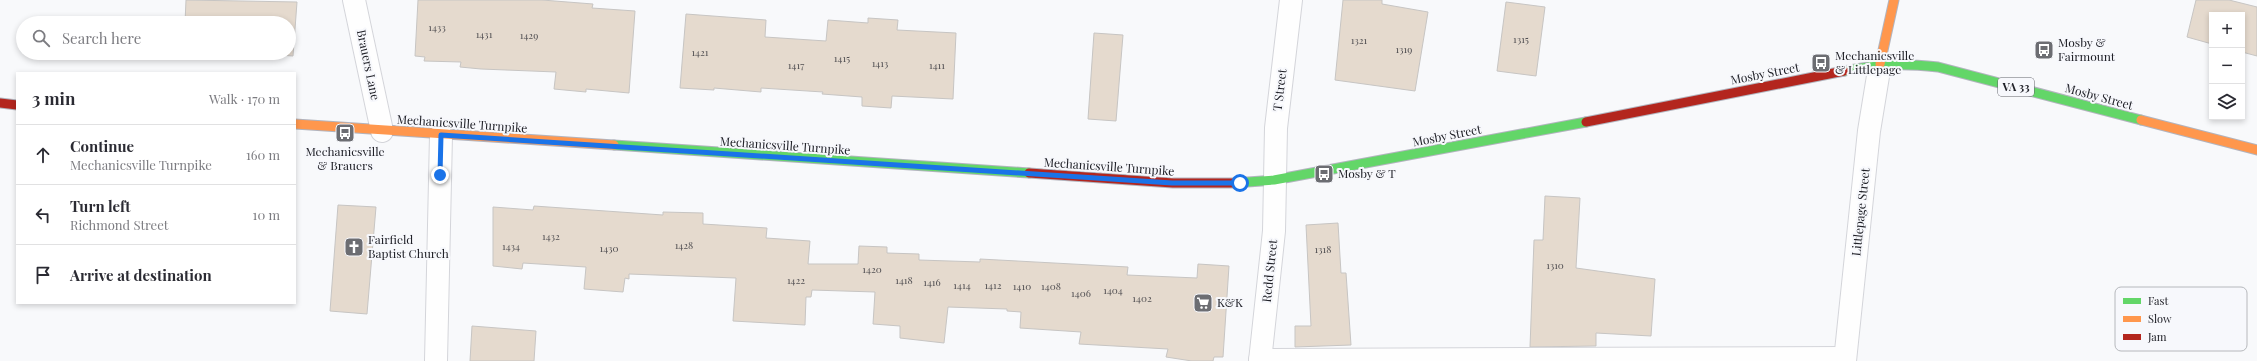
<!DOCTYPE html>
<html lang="en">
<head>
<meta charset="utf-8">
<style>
  :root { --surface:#fff; --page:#f7f7f7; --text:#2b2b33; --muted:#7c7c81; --line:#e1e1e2 }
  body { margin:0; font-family:"Playfair Display",serif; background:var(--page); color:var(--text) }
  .controls { position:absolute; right:12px; top:12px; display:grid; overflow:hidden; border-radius:0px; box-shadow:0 2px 6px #0003 }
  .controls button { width:36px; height:36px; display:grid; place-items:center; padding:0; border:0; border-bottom:1px solid var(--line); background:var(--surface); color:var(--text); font:20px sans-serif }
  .stop { position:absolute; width:12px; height:12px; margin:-9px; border:3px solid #1a73e8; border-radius:50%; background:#fff }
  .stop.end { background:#1a73e8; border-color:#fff; box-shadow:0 1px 4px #0008 }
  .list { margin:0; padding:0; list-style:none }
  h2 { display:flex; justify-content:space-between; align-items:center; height:52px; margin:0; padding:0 16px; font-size:17px }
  h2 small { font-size:13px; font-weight:400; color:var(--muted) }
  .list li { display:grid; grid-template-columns:26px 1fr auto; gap:12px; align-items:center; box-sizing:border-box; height:60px; padding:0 16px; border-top:1px solid var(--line) }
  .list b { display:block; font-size:15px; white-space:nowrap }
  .list p { margin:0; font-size:13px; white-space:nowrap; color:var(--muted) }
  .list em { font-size:13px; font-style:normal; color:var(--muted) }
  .icon { flex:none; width:22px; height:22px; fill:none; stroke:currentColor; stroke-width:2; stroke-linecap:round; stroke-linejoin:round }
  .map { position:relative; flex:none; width:2257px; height:361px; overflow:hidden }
  .search { position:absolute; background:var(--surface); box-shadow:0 2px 6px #0003; left:16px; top:16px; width:280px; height:44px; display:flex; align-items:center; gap:10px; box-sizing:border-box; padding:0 14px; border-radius:22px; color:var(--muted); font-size:15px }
  .panel { position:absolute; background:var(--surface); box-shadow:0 2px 6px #0003; left:16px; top:72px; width:280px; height:232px; border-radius:0px }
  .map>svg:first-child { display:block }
</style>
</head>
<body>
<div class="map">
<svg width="2257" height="361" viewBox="0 0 2257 361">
  <rect width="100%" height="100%" fill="#f8f9fb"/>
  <g fill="#e5dace" stroke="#c7c5c3">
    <polygon points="186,0 297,2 293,56 248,53 289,53 289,23 185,23"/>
    <polygon points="418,0 542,0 593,4 592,8 635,11 629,93 586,89 586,92 554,89 556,72 481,69 460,67 461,62 424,61 425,57 415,56"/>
    <polygon points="1343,0 1382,0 1382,4 1428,12 1415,91 1335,80"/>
    <polygon points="2196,0 2229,0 2257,7 2257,56 2242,52 2242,15 2212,15 2212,44 2187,37"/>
    <polygon points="1506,2 1545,7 1536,76 1497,71"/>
    <polygon points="686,14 766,20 765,37 826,41 828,20 868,23 868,18 898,20 897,30 956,33 953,99 892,96 891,108 862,106 862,97 822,94 823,92 761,88 761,92 714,88 714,90 680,88"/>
    <polygon points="1094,33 1123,35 1116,121 1088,119"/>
    <polygon points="1545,196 1580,198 1576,268 1655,279 1651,336 1596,333 1596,346 1530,347 1534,240 1543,240"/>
    <polygon points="338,205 376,207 367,314 330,311"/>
    <polygon points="534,206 663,215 663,212 703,213 703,224 767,228 766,238 810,241 808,264 858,264 859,246 887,247 887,253 919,254 919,260 980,262 980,259 1128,267 1127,275 1197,278 1198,264 1229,266 1223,357 1214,357 1213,361 1192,361 1166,357 1168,349 1079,344 1081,332 1020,328 1021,312 1007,311 1007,309 948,307 944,343 900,338 900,326 873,324 875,292 812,290 811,297 806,297 805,325 733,321 736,278 629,274 629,279 625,278 623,292 584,289 586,267 523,263 522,269 493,266 493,207 533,210"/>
    <polygon points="1338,223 1341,273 1346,273 1351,345 1295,347 1295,326 1311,326 1306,225"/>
    <polygon points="472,326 536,331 534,361 470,361"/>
  </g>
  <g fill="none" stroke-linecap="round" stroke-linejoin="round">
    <defs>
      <g id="street">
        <polyline points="354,0 382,131"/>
        <polyline points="1260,360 1845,358"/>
        <polyline points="436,361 441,135"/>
        <polyline points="1260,361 1274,231 1276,128 1291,0"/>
        <polyline points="1845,361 1869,131 1880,64"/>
      </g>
      <g id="fast">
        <path d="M 1844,71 C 1880,64 1901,63 1938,67 L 2141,120"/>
        <polyline points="614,145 1029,173"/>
        <polyline points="1234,183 1274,180 1586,122"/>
      </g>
      <g id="slow">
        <polyline points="1880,64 1894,0"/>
        <polyline points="2141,120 2257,150"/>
        <polyline points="295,124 614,145"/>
      </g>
      <g id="jam">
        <polyline points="0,103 17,105"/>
        <polyline points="1586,122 1844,71"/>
        <polyline points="1029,173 1173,183 1234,183"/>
      </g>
    </defs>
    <use href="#street" stroke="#d4d5da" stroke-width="24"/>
    <use href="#fast" stroke="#b2b4be" stroke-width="11"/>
    <use href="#slow" stroke="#b2b4be" stroke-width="11"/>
    <use href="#jam" stroke="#b2b4be" stroke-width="11"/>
    <use href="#street" stroke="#fefefe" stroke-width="22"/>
    <use href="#fast" stroke="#63d668" stroke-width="9"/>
    <use href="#slow" stroke="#ff974d" stroke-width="9"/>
    <use href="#jam" stroke="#b3261e" stroke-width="9"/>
  </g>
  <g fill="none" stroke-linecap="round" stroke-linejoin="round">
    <polyline stroke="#1a73e8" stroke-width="5" points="440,175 441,135 1172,183 1240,183"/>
  </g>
  <defs>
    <symbol id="bus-square" viewBox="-11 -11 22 22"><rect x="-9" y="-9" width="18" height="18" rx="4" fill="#6c6d72" stroke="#f7f8fc"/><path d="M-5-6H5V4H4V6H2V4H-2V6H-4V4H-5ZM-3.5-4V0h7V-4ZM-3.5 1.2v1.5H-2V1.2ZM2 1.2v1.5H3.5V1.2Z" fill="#fff"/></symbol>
    <symbol id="church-square" viewBox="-11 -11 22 22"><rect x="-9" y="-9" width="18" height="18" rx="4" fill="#6c6d72" stroke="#f7f8fc"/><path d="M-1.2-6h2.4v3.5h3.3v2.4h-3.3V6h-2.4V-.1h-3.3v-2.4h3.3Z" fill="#fff"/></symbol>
    <symbol id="supermarket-square" viewBox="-11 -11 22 22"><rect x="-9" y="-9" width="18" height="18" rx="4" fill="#6c6d72" stroke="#f7f8fc"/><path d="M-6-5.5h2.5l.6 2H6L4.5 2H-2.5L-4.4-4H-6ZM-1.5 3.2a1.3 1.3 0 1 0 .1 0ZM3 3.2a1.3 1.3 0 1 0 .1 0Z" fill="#fff"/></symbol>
  </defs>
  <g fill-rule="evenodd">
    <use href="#bus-square" x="2033" y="39" width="22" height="22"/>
    <use href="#bus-square" x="1810" y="52" width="22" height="22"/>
    <use href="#bus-square" x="334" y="122" width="22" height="22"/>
    <use href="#bus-square" x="1313" y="163" width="22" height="22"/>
    <use href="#church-square" x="343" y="236" width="22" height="22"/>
    <use href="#supermarket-square" x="1192" y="292" width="22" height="22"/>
  </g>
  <g text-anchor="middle" stroke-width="4" stroke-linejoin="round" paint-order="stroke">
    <g font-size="10" fill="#514f52">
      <text x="437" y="31">1433</text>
      <text x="484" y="38">1431</text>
      <text x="529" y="39">1429</text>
      <text x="1521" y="43">1315</text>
      <text x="1359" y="44">1321</text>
      <text x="1404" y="53">1319</text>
      <text x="700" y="56">1421</text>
      <text x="842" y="62">1415</text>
      <text x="880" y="67">1413</text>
      <text x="796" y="69">1417</text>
      <text x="937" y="69">1411</text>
      <text x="551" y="240">1432</text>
      <text x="684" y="249">1428</text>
      <text x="511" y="250">1434</text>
      <text x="609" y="252">1430</text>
      <text x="1323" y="253">1318</text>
      <text x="1555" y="269">1310</text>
      <text x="872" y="273">1420</text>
      <text x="796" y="284">1422</text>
      <text x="904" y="284">1418</text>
      <text x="932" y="286">1416</text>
      <text x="962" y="289">1414</text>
      <text x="993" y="289">1412</text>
      <text x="1022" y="290">1410</text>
      <text x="1051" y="290">1408</text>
      <text x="1113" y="294">1404</text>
      <text x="1081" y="297">1406</text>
      <text x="1142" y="302">1402</text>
    </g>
    <rect fill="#f7f8fc" stroke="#606268" stroke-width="1" x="1998" y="78" width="36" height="18" rx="3"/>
    <g font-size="11" font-weight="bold" fill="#202128">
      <text x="2016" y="91">VA 33</text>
    </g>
    <g font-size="12" fill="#202128" stroke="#f7f8fc" text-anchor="start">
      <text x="2058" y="47">Mosby &amp;<tspan x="2058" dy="14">Fairmount</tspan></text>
      <text x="1835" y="60">Mechanicsville<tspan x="1835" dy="14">&amp; Littlepage</tspan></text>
      <text x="345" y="156" text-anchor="middle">Mechanicsville<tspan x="345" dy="14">&amp; Brauers</tspan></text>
      <text x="1338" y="178">Mosby &amp; T</text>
      <text x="368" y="244">Fairfield<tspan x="368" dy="14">Baptist Church</tspan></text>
      <text x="1217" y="307">K&amp;K</text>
    </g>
    <g font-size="12" fill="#202128" stroke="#f7f8fc">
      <text transform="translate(368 65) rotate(78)" y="4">Brauers Lane</text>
      <text transform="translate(1765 74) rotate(-11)" y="4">Mosby Street</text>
      <text transform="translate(1280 90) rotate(-83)" y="4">T Street</text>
      <text transform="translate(2099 97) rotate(15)" y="4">Mosby Street</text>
      <text transform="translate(462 124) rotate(4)" y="4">Mechanicsville Turnpike</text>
      <text transform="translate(1447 136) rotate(-11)" y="4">Mosby Street</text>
      <text transform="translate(785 146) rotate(4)" y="4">Mechanicsville Turnpike</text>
      <text transform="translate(1109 167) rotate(4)" y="4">Mechanicsville Turnpike</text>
      <text transform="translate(1861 212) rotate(-84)" y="4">Littlepage Street</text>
      <text transform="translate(1270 271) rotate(-84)" y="4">Redd Street</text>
    </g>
  </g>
  <rect x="2115" y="287" width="132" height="64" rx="6" fill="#f7f8fc" stroke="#b6b8bc" stroke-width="1"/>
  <rect x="2123" y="298" width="18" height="6" fill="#63d668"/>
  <rect x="2123" y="316" width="18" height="6" fill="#ff974d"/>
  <rect x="2123" y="334" width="18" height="6" fill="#b3261e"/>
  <g font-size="11" fill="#202128">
    <text x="2148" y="305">Fast</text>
    <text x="2148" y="323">Slow</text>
    <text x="2148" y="341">Jam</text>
  </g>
</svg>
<div class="controls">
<button>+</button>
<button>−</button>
<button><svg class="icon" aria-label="layers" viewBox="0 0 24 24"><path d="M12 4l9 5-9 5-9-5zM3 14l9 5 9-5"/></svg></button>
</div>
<div class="stop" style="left:1240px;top:183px"></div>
<div class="stop end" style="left:440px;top:175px"></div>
<div class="search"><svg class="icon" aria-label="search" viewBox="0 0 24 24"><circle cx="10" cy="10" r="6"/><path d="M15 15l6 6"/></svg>Search here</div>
<section class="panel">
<h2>3 min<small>Walk · 170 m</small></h2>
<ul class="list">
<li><svg class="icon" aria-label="ahead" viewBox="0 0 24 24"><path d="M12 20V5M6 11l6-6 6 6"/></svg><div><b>Continue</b><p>Mechanicsville Turnpike</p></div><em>160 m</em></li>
<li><svg class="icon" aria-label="left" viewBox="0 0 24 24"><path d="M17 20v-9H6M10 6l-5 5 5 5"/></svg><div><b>Turn left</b><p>Richmond Street</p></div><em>10 m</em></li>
<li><svg class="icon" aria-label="arrive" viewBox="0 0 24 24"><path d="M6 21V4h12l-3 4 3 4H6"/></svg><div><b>Arrive at destination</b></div></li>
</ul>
</section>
</div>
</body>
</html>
